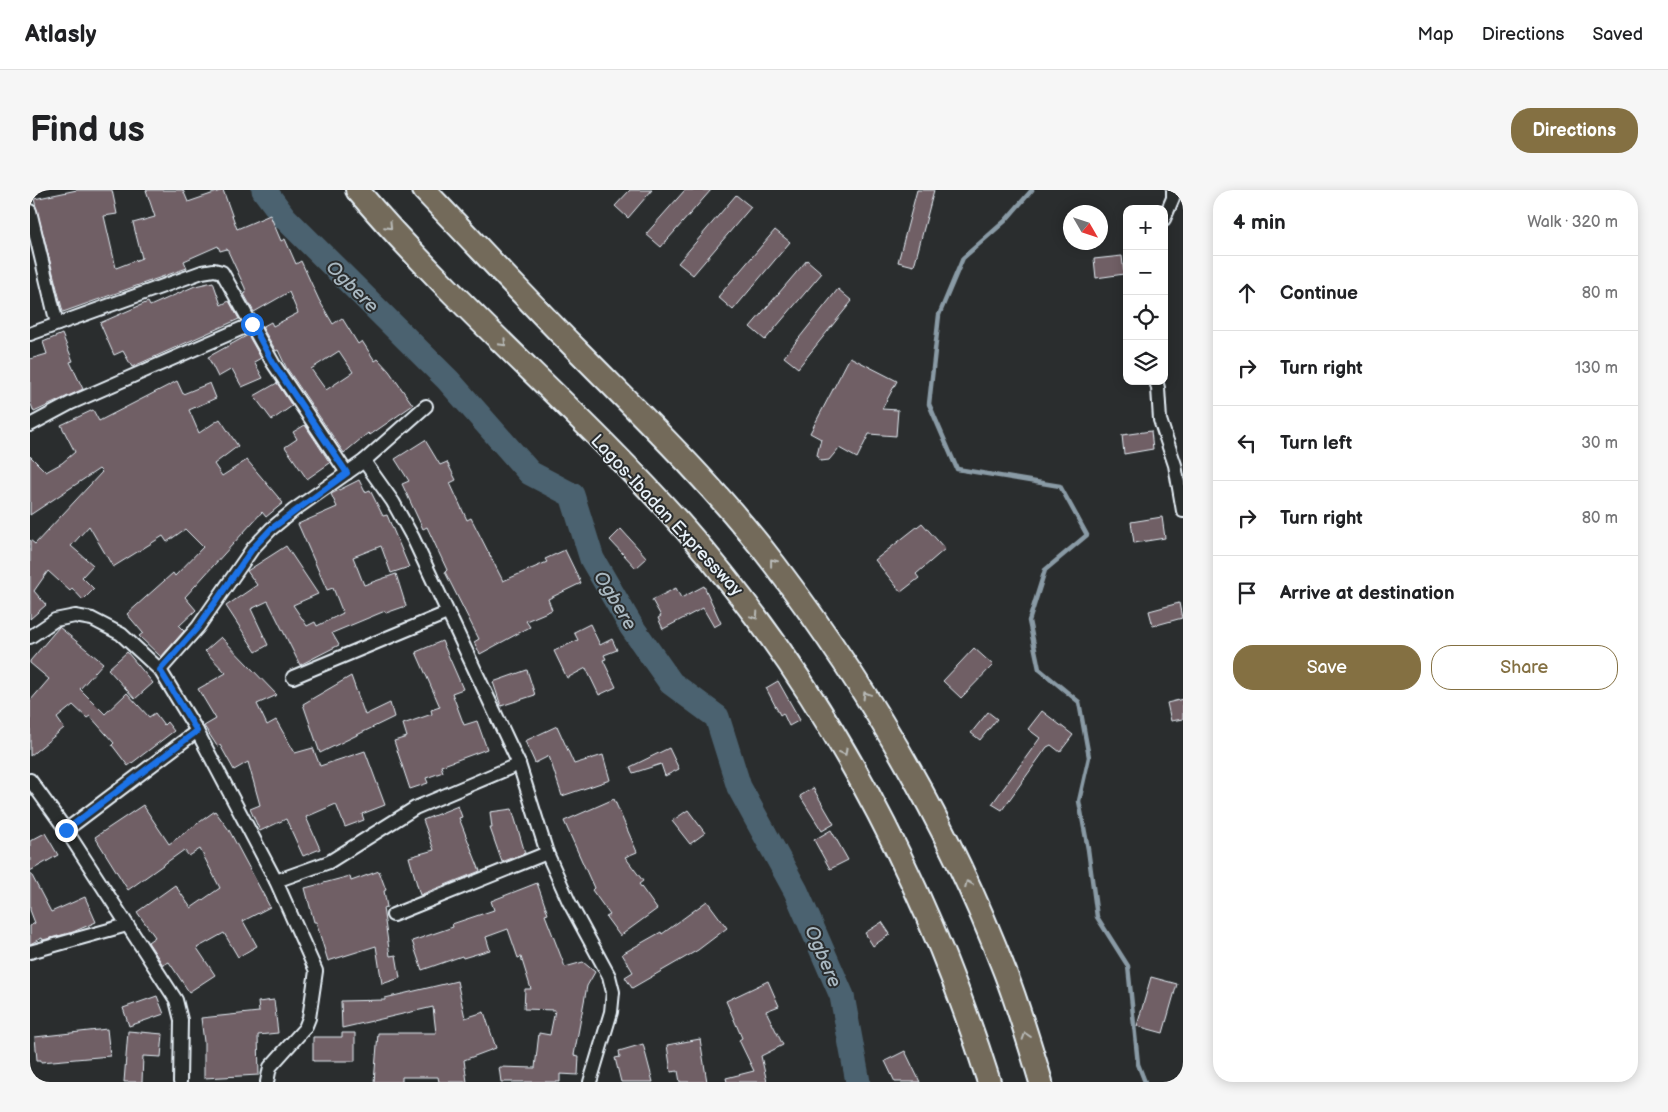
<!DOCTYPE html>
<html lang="en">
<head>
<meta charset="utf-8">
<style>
  :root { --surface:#fff; --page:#f6f6f6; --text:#202124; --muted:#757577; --line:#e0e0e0; --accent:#847042 }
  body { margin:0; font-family:"Balsamiq Sans",sans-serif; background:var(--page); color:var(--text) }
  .controls { position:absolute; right:15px; top:15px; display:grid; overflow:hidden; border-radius:10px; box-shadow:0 2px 12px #0003 }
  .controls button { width:45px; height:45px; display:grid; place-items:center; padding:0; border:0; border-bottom:1px solid var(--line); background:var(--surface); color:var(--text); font:25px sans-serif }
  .compass { position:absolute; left:1033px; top:15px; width:45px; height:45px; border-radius:50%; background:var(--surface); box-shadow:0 2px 12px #0003; rotate:129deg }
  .stop { position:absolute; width:15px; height:15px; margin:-11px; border:4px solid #1a73e8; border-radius:50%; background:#fff }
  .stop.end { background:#1a73e8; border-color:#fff; box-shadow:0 1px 5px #0008 }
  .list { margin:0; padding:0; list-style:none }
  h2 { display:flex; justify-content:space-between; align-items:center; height:65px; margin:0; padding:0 20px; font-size:21px }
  h2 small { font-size:16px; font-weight:400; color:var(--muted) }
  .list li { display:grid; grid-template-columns:32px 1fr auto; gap:15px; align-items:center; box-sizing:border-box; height:75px; padding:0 20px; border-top:1px solid var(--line) }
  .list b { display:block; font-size:19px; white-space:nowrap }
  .list em { font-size:16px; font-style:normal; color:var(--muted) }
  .actions { display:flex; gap:10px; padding:15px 20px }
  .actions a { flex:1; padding:11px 0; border:1px solid var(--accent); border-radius:20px; text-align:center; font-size:18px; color:var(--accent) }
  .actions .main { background:var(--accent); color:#fff }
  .icon { flex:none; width:28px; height:28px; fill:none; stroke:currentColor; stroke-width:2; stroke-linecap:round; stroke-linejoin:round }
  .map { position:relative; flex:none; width:1153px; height:892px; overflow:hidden; border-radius:20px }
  header { display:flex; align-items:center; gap:30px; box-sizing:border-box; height:70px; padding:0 25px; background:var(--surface); border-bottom:1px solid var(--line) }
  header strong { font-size:24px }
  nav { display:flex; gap:28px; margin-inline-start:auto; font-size:18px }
  .intro { display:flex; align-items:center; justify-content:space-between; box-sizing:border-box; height:120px; padding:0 30px }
  h1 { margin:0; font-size:35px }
  .button { padding:12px 22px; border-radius:20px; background:var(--accent); color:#fff; font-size:18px; font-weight:700 }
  main { display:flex; gap:30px; padding:0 30px }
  aside { flex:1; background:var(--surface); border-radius:20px; box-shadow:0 2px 12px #0003 }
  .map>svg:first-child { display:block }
</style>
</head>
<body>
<header>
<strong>Atlasly</strong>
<nav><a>Map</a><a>Directions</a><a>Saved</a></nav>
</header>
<div class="intro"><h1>Find us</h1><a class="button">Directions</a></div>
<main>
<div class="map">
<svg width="1153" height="892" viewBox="0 0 1153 892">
  <rect width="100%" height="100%" fill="#2a2d2e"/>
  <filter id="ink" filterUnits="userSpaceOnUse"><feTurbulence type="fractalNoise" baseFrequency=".02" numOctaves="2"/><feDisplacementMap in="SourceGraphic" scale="10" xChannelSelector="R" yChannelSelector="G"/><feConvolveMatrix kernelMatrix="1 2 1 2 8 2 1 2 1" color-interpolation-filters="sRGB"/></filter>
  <g filter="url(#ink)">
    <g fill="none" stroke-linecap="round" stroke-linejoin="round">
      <polyline stroke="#8a9ba6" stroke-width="4.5" points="1002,0 975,31 933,68 909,125 899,214 927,279 1030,296 1057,345 1015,380 999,431 1009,479 1049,512 1059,567 1049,611 1058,659 1067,727 1098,776 1108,874 1115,892"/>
      <polyline stroke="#4b626f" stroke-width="25" points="234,0 254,27 418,190 500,283 542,305 562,369 601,436 641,493 687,527 709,597 766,701 812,806 828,892"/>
    </g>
    <g fill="#6f5e65" stroke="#e8f1f8" fill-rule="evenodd">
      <path d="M 47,0 L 82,0 L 87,24 L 74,26 L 86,78 L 112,68 L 103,33 L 125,27 L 116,0 L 153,0 L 158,12 L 193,0 L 207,39 L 240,25 L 251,51 L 255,49 L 266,74 L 271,71 L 289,110 L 303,134 L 312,128 L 328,154 L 332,151 L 345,171 L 348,169 L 359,181 L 383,215 L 340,245 L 338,243 L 314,263 L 256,177 L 248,160 L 246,161 L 232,137 L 241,132 L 243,136 L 268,123 L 259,102 L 224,122 L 214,104 L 216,103 L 215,98 L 197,59 L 190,61 L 188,56 L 154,71 L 157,78 L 33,122 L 4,9 ZM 309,161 L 323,182 L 296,200 L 281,179 Z"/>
      <polygon points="600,0 622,0 598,28 585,16"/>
      <polygon points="655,0 681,0 631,57 616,44"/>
      <polygon points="887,0 904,0 884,76 868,72"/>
      <polygon points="706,5 721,17 663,85 648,73"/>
      <polygon points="745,40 760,52 703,120 688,107"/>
      <polygon points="1092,66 1094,84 1066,88 1064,69"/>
      <polygon points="777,70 792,83 735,150 720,137"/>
      <polygon points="183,92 191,115 199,111 209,129 102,177 93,161 84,165 70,133 118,112 120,116 165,96"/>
      <polygon points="808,99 822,111 768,178 754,167"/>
      <polygon points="32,144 43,171 40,172 53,199 4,222 0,212 0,169 17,164 13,152"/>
      <polygon points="218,145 231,168 224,172 233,188 212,197 202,179 188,187 178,167"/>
      <polygon points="820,167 867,191 852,219 868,220 866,246 839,244 827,268 809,258 799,270 791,271 787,265 791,249 780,243"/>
      <polygon points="147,191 153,204 180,193 186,208 159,220 169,243 190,229 208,256 184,274 192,286 217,270 253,313 236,327 232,322 155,407 166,420 149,436 154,441 131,467 109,446 113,443 97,424 143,383 145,386 173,357 155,339 137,352 133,346 83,377 59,336 41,356 63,375 52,387 64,399 53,410 42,398 40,401 18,381 4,401 16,415 0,429 0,350 5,354 72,282 69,279 0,325 0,266 16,282 32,273 45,262 31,235 63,220 69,231"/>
      <polygon points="247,193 262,216 242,230 224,206"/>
      <polygon points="275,235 300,273 277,289 255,257 267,249 263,242"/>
      <polygon points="1121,241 1123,259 1094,264 1092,245"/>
      <polygon points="395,250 410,275 417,272 426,290 420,293 437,330 441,328 473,391 517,372 515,369 535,360 551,393 518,409 522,420 496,431 500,437 450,464 444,452 449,449 415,382 417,380 397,337 393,339 372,294 379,291 365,269"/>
      <polygon points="329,290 335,302 340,300 353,326 357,325 379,377 361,383 351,356 323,367 334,395 366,384 376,416 356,423 355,421 302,443 309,455 270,475 238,411 221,419 238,455 226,462 196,416 227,395 217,381 256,356 288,404 263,415 277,436 285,432 287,436 313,423 303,398 297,400 268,334 307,317 301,304"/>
      <polygon points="1132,327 1135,348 1104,353 1101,332"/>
      <polygon points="892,333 915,359 886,384 889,388 871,402 845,370"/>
      <polygon points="591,339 617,368 606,378 580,350"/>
      <polygon points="674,396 691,433 684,437 673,418 633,439 628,428 631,426 622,410 646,398 651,408"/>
      <polygon points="1149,413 1152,428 1123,436 1119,421"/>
      <polygon points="560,434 570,455 582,449 587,460 574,465 576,469 573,470 586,497 569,505 556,478 537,488 524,461 548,450 544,442"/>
      <polygon points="29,437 73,473 50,499 75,524 97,503 119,527 125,523 134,535 137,532 144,541 98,576 82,555 84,553 60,526 57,528 43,515 27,528 34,538 0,566 0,511 19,489 0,473 0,471"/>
      <polygon points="191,447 247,505 227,514 237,535 246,530 265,563 283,558 290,576 335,561 355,615 332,624 334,630 315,637 306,614 276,627 290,659 273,666 256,629 230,641 220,619 230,615 218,572 204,580 190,555 187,556 174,536 186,529 168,499 196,483 175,461"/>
      <polygon points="412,451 433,499 422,503 434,535 447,531 457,559 411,576 413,582 396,588 398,593 380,599 364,551 377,547 373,534 402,524 401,520 410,517 386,462"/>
      <polygon points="944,458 963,475 931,508 913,491"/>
      <polygon points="97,462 123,493 105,509 78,479"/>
      <polygon points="497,480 505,505 471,516 463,492"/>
      <polygon points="321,486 335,525 360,513 364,527 290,563 273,514"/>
      <polygon points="748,491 770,530 759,536 753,523 750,525 736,498"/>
      <polygon points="1153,509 1153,529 1141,531 1137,513"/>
      <polygon points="1012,521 1043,545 1030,562 1021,555 1017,557 972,620 962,614 1010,548 998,539"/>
      <polygon points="958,522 967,529 950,550 941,543"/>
      <polygon points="527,536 544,574 573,565 580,590 532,606 519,566 505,573 495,551"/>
      <polygon points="639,558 649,579 635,586 631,574 603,583 600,577"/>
      <polygon points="783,598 804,634 792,641 770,606"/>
      <polygon points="584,609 607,662 595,667 613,691 609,694 627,719 590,746 576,727 580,725 562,700 564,698 534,631"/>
      <polygon points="113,615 139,654 185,621 199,640 240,717 213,731 227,756 208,767 194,743 167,758 185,785 159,802 139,772 133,775 118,752 125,747 107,722 145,695 161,718 190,698 170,659 159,666 154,660 98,700 65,647"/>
      <polygon points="428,616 432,627 429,628 450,681 390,705 379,667 404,660 393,630"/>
      <polygon points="482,619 495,663 472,672 460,638 462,638 460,622"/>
      <polygon points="658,620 675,643 660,654 642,631"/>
      <polygon points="801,640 818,670 800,679 784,650"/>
      <polygon points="15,643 28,665 0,681 0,651"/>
      <polygon points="349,681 356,700 354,701 357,717 353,718 360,766 366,765 370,788 352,794 346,756 298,771 286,732 284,732 275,698 320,686 321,691"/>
      <polygon points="0,682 21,722 55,707 66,732 43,742 13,750 12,748 0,754 0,736 5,733 0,720"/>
      <polygon points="507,693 518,724 515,725 535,777 553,772 565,782 557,796 544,865 549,866 548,885 530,884 530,892 471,892 469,877 505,878 509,843 520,845 525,820 494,819 495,799 501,799 491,767 488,768 478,739 456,747 460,760 433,768 432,766 392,780 382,751 423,737 422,734 464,720 461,711"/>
      <polygon points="677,711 697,738 668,760 602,798 595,787 603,782 592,764 631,742 632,744"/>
      <polygon points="852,732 860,744 843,756 835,743"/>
      <polygon points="1121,787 1147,794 1133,843 1107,836"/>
      <polygon points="427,791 435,828 454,822 466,858 434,870 437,892 409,892 408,887 372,887 372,892 344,892 348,843 406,843 403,817 312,838 311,811 355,810 355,808"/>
      <polygon points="738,791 749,816 736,821 753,855 731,866 737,892 697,892 696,888 724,881 709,850 712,848 696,811"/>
      <polygon points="127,806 134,824 99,836 93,818"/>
      <polygon points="244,810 248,843 228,845 229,885 174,888 174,852 171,828 229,822 228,812"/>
      <polygon points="77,839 80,866 11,872 11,870 7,870 5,847"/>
      <polygon points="98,841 133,844 131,867 113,866 112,892 94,892"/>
      <polygon points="312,843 325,843 325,871 283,871 283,847 312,847"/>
      <polygon points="670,849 677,892 650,892 648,881 641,882 637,855"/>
      <polygon points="613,854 623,892 591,892 585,868 590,867 589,861"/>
      <polygon points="875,861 890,892 865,892 855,871"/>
    </g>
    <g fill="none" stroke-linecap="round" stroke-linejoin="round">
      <defs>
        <g id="street">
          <polyline points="0,21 27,134"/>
          <polyline points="1134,29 1143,8 1143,0"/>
          <polyline points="0,144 172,82 184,80 192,82 243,173 317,283"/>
          <polyline points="1126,191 1128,198 1130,230 1145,275 1153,321"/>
          <polyline points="0,235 41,213 222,134"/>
          <polyline points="334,271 363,312 383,348 489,574 517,663 539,712 579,786 583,802 581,822 560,892"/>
          <polyline points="0,447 25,430 45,426 62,429 91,444 130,480 167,541 246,691 286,781 279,828 275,838 240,877 237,892"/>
          <polyline points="130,480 168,437 223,358 241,339 264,320 334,271 396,216"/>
          <polyline points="263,487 417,423"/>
          <polyline points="0,590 36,640 146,810 151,830 150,892"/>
          <polyline points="36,640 167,541"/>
          <polyline points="246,691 299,672 385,618 489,574"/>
          <polyline points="363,725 517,663"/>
          <polyline points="0,762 97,735"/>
        </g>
        <g id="highway">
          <path d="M 327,0 C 429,120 552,222 656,340 C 796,500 895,690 959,892"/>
          <path d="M 394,0 C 445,53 495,108 547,160 C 615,229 686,297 745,375 C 839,499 919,636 975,782 C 989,818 1000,855 1011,892"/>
        </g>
      </defs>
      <use href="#street" stroke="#e8f1f8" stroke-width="16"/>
      <use href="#highway" stroke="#e8f1f8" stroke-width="26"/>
      <use href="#street" stroke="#2a2d2e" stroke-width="12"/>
      <use href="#highway" stroke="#736b5a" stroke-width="22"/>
    </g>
    <defs><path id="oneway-chevron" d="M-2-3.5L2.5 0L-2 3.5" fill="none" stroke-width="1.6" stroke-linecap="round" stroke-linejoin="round" transform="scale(1.25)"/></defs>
    <g stroke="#b9bbb9">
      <use href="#oneway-chevron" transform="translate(359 36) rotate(46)"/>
      <use href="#oneway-chevron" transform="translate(473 153) rotate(46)"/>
      <use href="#oneway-chevron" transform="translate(743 372) rotate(-128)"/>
      <use href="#oneway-chevron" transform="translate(725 426) rotate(56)"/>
      <use href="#oneway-chevron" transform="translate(836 505) rotate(-122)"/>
      <use href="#oneway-chevron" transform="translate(814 562) rotate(61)"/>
      <use href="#oneway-chevron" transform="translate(938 694) rotate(-115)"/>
      <use href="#oneway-chevron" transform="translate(996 846) rotate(-108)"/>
    </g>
  </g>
  <g fill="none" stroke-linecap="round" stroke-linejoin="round" filter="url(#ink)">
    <polyline stroke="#1a73e8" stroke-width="6" points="36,640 167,541 130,480 168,437 223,358 241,339 317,283 243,173 222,134"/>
  </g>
  <g text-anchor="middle" stroke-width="4" stroke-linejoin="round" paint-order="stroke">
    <g font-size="18" fill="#e8f1f8" stroke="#2a2d2e">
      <text transform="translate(637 325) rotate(47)" y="6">Lagos-Ibadan Expressway</text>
    </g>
    <g font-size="19" font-style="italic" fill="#a9b8c1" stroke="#2a2d2e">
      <text transform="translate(323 96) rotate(45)" y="7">Ogbere</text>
      <text transform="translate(586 410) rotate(59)" y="7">Ogbere</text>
      <text transform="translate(794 766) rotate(67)" y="7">Ogbere</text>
    </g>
  </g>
</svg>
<div class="controls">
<button>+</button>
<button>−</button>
<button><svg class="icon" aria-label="locate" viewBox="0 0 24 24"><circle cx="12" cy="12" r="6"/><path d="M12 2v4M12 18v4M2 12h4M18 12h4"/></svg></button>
<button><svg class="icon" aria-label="layers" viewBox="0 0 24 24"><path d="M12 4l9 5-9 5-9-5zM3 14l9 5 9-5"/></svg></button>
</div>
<svg class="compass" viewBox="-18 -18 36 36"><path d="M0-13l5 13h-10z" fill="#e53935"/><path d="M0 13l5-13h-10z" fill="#757577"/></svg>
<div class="stop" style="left:222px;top:134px"></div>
<div class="stop end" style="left:36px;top:640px"></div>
</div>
<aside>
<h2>4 min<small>Walk · 320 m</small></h2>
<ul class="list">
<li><svg class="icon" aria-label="ahead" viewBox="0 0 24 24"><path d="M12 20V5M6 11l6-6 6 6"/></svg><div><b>Continue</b></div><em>80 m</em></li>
<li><svg class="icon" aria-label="right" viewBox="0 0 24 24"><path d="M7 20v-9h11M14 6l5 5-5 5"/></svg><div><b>Turn right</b></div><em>130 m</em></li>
<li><svg class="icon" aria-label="left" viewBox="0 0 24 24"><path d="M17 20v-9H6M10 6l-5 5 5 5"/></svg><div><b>Turn left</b></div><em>30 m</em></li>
<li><svg class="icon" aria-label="right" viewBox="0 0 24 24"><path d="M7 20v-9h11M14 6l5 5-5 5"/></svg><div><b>Turn right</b></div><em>80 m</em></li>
<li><svg class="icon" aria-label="arrive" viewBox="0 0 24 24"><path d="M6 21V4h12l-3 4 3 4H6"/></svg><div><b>Arrive at destination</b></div></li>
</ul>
<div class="actions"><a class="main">Save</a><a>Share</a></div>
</aside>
</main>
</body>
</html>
